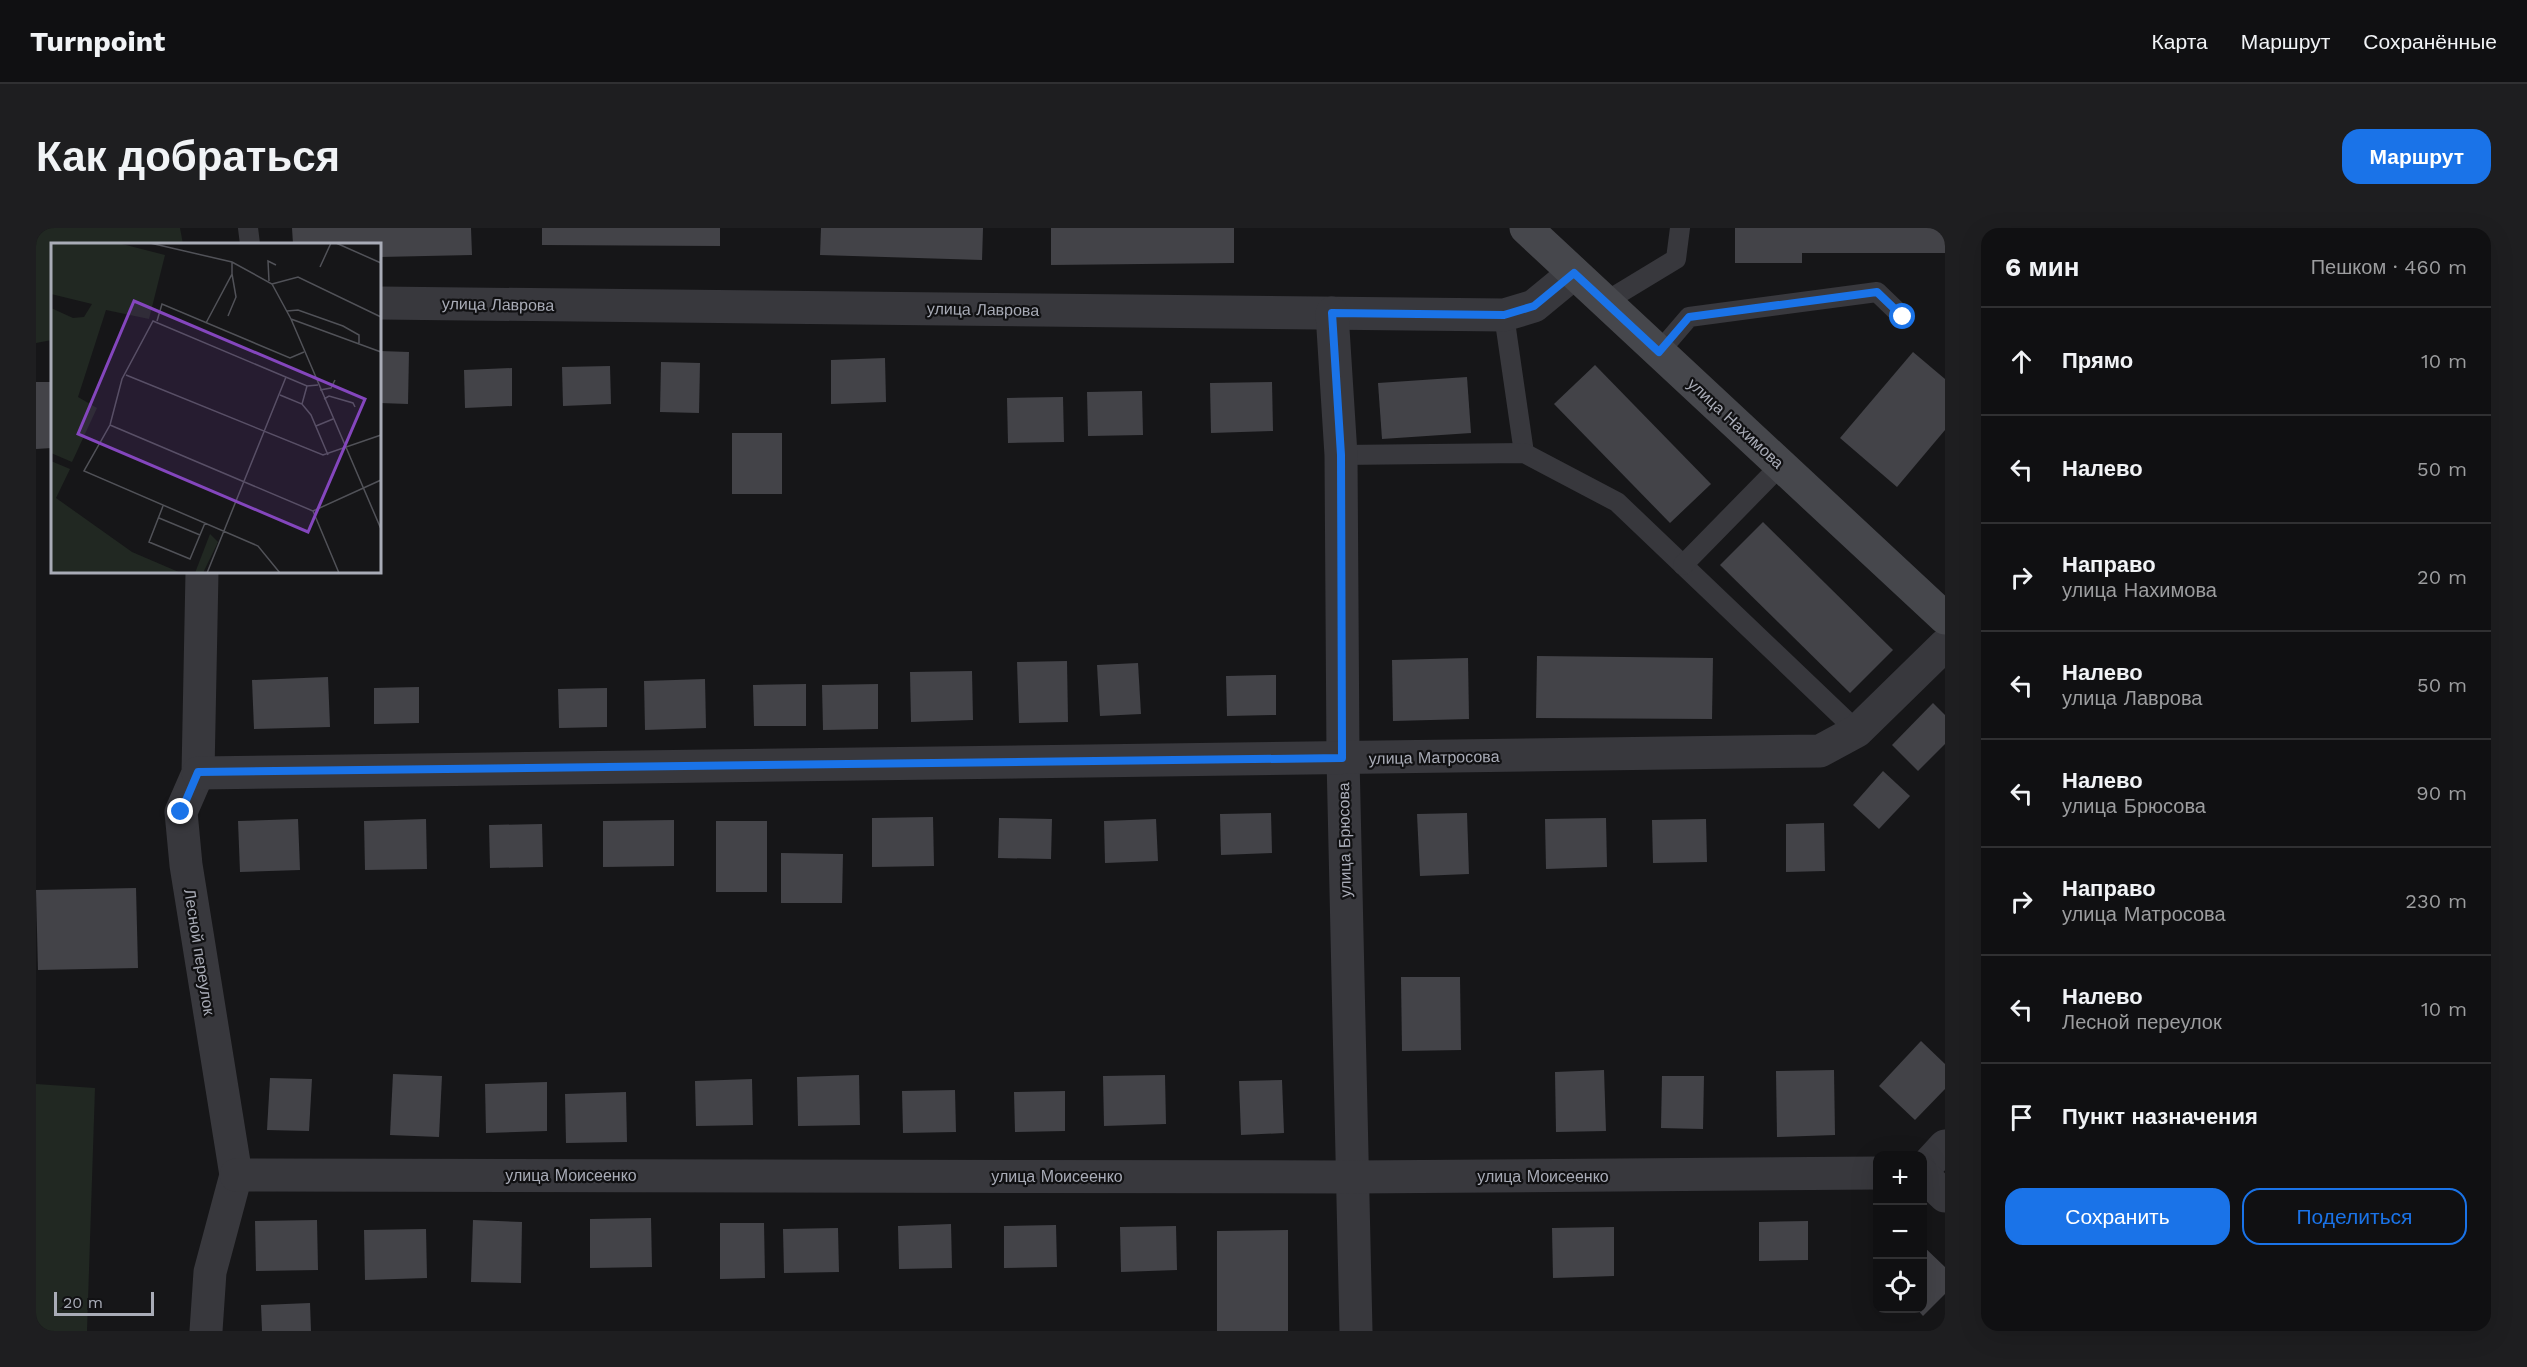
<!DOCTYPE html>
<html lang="ru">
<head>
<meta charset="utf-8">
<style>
  :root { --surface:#101012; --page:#1e1e20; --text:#f1f3f6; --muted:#9c9d9f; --line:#303032; --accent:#1a73e8 }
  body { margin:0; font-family:"Work Sans",sans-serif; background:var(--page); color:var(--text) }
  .controls { position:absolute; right:18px; bottom:18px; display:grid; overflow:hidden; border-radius:12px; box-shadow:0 6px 24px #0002 }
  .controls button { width:54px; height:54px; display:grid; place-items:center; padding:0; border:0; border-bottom:2px solid var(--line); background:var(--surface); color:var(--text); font:30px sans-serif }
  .scale { position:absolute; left:18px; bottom:15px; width:100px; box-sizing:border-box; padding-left:6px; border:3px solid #a9acb7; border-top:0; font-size:16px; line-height:21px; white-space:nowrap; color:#a9acb7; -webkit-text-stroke:4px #111113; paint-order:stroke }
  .stop { position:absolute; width:18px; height:18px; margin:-14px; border:4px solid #1a73e8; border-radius:50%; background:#fff }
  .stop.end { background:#1a73e8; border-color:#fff; box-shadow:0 2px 6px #0008 }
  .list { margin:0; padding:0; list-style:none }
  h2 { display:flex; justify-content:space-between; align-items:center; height:78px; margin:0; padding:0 24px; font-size:26px }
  h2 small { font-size:20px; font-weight:400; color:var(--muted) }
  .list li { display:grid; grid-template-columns:39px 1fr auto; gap:18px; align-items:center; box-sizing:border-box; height:108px; padding:0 24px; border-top:2px solid var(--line) }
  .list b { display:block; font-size:22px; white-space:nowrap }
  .list p { margin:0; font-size:20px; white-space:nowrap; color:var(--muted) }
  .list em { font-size:20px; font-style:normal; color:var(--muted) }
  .actions { display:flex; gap:12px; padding:18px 24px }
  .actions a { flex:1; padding:14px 0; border:2px solid var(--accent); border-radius:18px; text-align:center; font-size:21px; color:var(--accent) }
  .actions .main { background:var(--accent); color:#fff }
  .icon { flex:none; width:33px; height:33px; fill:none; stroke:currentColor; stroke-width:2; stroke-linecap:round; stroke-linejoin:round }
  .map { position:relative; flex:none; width:1909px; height:1103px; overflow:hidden; border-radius:18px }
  header { display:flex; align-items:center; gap:36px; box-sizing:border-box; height:84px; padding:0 30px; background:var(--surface); border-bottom:2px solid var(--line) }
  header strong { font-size:28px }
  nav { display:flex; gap:33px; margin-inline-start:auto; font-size:21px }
  .intro { display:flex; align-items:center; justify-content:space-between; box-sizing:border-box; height:144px; padding:0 36px }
  h1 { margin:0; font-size:42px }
  .button { padding:15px 27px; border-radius:18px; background:var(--accent); color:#fff; font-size:21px; font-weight:700 }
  main { display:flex; gap:36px; padding:0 36px }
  aside { flex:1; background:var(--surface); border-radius:18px; box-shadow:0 6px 24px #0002 }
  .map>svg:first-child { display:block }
</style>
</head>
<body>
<header>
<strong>Turnpoint</strong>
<nav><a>Карта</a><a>Маршрут</a><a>Сохранённые</a></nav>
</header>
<div class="intro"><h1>Как добраться</h1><a class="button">Маршрут</a></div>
<main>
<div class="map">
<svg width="1909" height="1103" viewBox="0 0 1909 1103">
  <rect width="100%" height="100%" fill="#161618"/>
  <g fill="#212822">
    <polygon points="0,0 144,0 147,16 16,16 16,112 0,115"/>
    <polygon points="0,856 59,860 51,1103 0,1103"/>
  </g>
  <g fill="#434348">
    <polygon points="256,0 435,0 436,27 344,29 344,16 257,16"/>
    <polygon points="506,0 684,0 684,18 506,17"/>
    <polygon points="785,0 947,0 946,32 784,27"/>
    <polygon points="1015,0 1198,0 1198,35 1015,37"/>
    <polygon points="1699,0 1909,0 1909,25 1766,25 1766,35 1699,35"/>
    <polygon points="344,123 373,124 372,176 344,175"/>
    <polygon points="1877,124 1909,151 1909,202 1861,259 1804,210"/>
    <polygon points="849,130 850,174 795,176 795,132"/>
    <polygon points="625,134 664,135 663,185 624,184"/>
    <polygon points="1559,137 1675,256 1634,295 1518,176"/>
    <polygon points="574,138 575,176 527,178 526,139"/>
    <polygon points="476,140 476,178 429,180 428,142"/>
    <polygon points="1431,149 1435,205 1346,211 1342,155"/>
    <polygon points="0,154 16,154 16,220 0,221"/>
    <polygon points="1236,154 1237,203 1175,205 1174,155"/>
    <polygon points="1106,163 1107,207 1052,208 1051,164"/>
    <polygon points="1027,169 1028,214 972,215 971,170"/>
    <rect x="696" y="205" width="50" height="61"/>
    <polygon points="1727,294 1857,422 1814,465 1684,337"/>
    <polygon points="1501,428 1677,430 1676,491 1500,490"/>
    <polygon points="1432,430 1433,491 1357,493 1356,432"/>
    <polygon points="1031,433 1032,494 983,495 981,434"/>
    <polygon points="1102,435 1105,486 1064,488 1061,437"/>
    <polygon points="936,443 937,492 875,494 874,444"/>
    <polygon points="1240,447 1240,487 1191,488 1190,448"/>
    <polygon points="292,449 294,499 218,501 216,452"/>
    <polygon points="669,451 670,500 609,502 608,453"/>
    <polygon points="770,456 770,498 718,498 717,457"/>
    <polygon points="842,456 842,501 787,502 786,457"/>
    <polygon points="383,459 383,495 338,496 338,460"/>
    <polygon points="571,460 571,499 523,500 522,461"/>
    <polygon points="1897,475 1909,487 1909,516 1882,543 1856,517"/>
    <polygon points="1847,543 1874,568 1843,601 1817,577"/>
    <polygon points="1235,585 1236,625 1185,627 1184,586"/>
    <polygon points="1431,585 1433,646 1384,648 1381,586"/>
    <polygon points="897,589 898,638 836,639 836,590"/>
    <polygon points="963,590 1016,591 1015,631 962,630"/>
    <polygon points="1570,590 1571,639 1510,641 1509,591"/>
    <polygon points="262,591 264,642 204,644 202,593"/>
    <polygon points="390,591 391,641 329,642 328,593"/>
    <polygon points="1120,591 1122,633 1069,635 1068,593"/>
    <polygon points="1670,591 1671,634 1617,635 1616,592"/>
    <polygon points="638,592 638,638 567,639 567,593"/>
    <rect x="680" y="593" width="51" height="71"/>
    <polygon points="1788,595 1789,643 1750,644 1750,596"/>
    <polygon points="506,596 507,639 454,640 453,597"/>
    <polygon points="745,625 807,626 806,675 745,675"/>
    <polygon points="100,660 102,740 2,742 0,662"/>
    <polygon points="1365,749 1424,749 1425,822 1366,823"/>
    <polygon points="1885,813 1909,836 1909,861 1879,892 1843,858"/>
    <polygon points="1568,842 1570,903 1520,904 1519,844"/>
    <polygon points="1798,842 1799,907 1741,909 1740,843"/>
    <polygon points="357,846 406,848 403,909 354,907"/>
    <polygon points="823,847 824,897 762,898 761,849"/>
    <polygon points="1129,847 1130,896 1068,898 1067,848"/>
    <polygon points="1626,848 1668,848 1667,901 1625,900"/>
    <polygon points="234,850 276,851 273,903 231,902"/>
    <polygon points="716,851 717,897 660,898 659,853"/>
    <polygon points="1246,852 1248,905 1205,907 1203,853"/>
    <polygon points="511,854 511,903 450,905 449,856"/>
    <polygon points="919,862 920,904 867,905 866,863"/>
    <polygon points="1029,863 1029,903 979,904 978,864"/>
    <polygon points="590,864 591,914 530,915 529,866"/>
    <polygon points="615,990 616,1039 554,1040 554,991"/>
    <polygon points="281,992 282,1042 220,1043 219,993"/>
    <polygon points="437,992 486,994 485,1055 435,1054"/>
    <polygon points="1772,993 1772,1032 1723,1033 1723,994"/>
    <polygon points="684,995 728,995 729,1050 684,1051"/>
    <polygon points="915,996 916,1040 863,1041 862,998"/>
    <polygon points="1020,997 1021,1039 968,1040 968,998"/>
    <polygon points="1140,998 1141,1042 1085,1044 1084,999"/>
    <polygon points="1578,999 1578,1048 1517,1050 1516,1000"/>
    <polygon points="802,1000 803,1044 748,1045 747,1001"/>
    <polygon points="390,1001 391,1050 329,1052 328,1002"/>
    <polygon points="1252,1002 1252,1103 1181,1103 1181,1003"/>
    <polygon points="1886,1017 1909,1039 1909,1066 1887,1088 1880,1080 1886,1080"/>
    <polygon points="274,1075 275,1103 226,1103 225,1077"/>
  </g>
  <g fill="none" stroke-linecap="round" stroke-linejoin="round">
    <g stroke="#38383d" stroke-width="20">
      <polyline points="212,0 214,16"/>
      <polyline points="1569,74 1640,31 1644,0"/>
      <polyline points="1468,87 1488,225"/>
      <polyline points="1623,124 1653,89 1841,64 1867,89"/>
      <polyline points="1305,227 1488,225 1581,274 1821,503"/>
      <polyline points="1647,337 1745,237"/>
    </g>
    <g stroke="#38383d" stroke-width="33">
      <polyline points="344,75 1468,87 1498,78 1538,45"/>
      <polyline points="1296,85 1305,227 1307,530 1320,1103"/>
      <polyline points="166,344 162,545 145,584 150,637 200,947 174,1044 170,1103"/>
      <polyline points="162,545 1784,523 1821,503 1909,417"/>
      <polyline points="1886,943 1909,918"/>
      <polyline points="1886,946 1909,968"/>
      <polyline points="200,947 1316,949 1842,945"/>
    </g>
    <polyline stroke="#46474c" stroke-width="33" points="1490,0 1909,390"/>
  </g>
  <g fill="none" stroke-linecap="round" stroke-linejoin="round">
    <polyline stroke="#1a73e8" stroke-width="8" points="145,584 162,544 1306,530 1305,227 1296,85 1468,87 1498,78 1538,45 1623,124 1653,89 1841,64 1867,89"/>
  </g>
  <g text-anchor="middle" stroke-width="4.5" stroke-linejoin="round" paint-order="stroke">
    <g font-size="16" fill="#a9acb7" stroke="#111113">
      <text transform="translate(462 76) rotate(1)" y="6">улица Лаврова</text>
      <text transform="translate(947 81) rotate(1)" y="6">улица Лаврова</text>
      <text transform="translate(1700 195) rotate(43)" y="6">улица Нахимова</text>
      <text transform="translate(1398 529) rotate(-1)" y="6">улица Матросова</text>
      <text transform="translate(1308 612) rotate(-91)" y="6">улица Брюсова</text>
      <text transform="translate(164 724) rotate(81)" y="6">Лесной переулок</text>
      <text x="535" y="953">улица Моисеенко</text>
      <text x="1021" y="954">улица Моисеенко</text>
      <text x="1507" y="954">улица Моисеенко</text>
    </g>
  </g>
  <g transform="translate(15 15)">
    <rect width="330" height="330" fill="#161618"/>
    <path d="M 0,0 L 67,0 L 114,12 L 98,76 L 55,67 L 27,154 L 46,165 L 21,219 L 0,210 L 0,65 L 22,75 L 33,74 L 41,61 L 0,51 ZM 0,218 L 19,226 L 5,255 L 81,309 L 130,330 L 0,330 ZM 159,291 L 167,299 L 152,330 L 144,330 Z" fill="#212822"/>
    <path fill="none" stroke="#515258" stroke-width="1.5" d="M 99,0 L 181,19 L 221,41 L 240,76 L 330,286M 285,0 L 330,20M 269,24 L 280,0M 218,38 L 217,18 L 225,22M 221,41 L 247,34 L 330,74M 236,68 L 247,67 L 292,83 L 308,92 L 308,100M 177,73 L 185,54 L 181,31M 240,76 L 330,109M 106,78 L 111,61 L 239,115 L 253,109M 155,80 L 181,31 L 181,19M 75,132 L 272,212 L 330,192M 269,147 L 280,145 L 284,137M 229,152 L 251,161 L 260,172 L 277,212M 273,156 L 278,153 L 302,160 L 304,164M 251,161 L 256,143M 59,182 L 262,268 L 288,330M 265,183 L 282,176M 112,263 L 98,299 L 139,316 L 154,280M 262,268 L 330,237M 108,275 L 149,292M 156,330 L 235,134M 229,330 L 207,303 L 33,228 L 59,182 L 71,136 L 102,78 L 256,143 L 267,142"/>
    <path fill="#8446bd" fill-opacity="0.15" stroke="#8446bd" stroke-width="3" d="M 83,58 L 314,156 L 257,289 L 27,191 Z"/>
    <rect width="330" height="330" fill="none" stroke="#a9acb7" stroke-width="3"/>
  </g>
</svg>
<div class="controls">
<button>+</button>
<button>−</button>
<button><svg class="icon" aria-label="locate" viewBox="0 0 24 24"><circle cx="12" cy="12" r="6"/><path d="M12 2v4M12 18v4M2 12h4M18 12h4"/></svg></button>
</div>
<div class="scale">20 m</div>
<div class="stop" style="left:1867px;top:89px"></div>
<div class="stop end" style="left:145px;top:584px"></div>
</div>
<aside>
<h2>6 мин<small>Пешком · 460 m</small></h2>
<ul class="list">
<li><svg class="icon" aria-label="ahead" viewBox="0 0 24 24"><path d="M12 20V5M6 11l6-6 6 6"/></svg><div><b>Прямо</b></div><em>10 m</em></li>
<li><svg class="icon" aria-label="left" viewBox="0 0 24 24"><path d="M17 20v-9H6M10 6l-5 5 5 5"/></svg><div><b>Налево</b></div><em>50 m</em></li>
<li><svg class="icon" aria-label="right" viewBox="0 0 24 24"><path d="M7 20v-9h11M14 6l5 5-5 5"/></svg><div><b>Направо</b><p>улица Нахимова</p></div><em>20 m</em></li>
<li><svg class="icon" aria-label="left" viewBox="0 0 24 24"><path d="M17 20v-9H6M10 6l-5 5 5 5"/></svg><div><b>Налево</b><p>улица Лаврова</p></div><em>50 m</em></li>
<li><svg class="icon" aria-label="left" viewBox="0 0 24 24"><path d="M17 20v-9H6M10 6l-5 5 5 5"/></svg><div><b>Налево</b><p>улица Брюсова</p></div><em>90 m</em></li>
<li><svg class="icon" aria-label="right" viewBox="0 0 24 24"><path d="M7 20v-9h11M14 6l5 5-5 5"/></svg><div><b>Направо</b><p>улица Матросова</p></div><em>230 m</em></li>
<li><svg class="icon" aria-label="left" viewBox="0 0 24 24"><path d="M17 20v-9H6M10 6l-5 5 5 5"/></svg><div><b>Налево</b><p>Лесной переулок</p></div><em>10 m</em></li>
<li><svg class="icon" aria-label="arrive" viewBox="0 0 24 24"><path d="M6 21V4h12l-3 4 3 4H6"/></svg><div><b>Пункт назначения</b></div></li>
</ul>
<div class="actions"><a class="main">Сохранить</a><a>Поделиться</a></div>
</aside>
</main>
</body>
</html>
